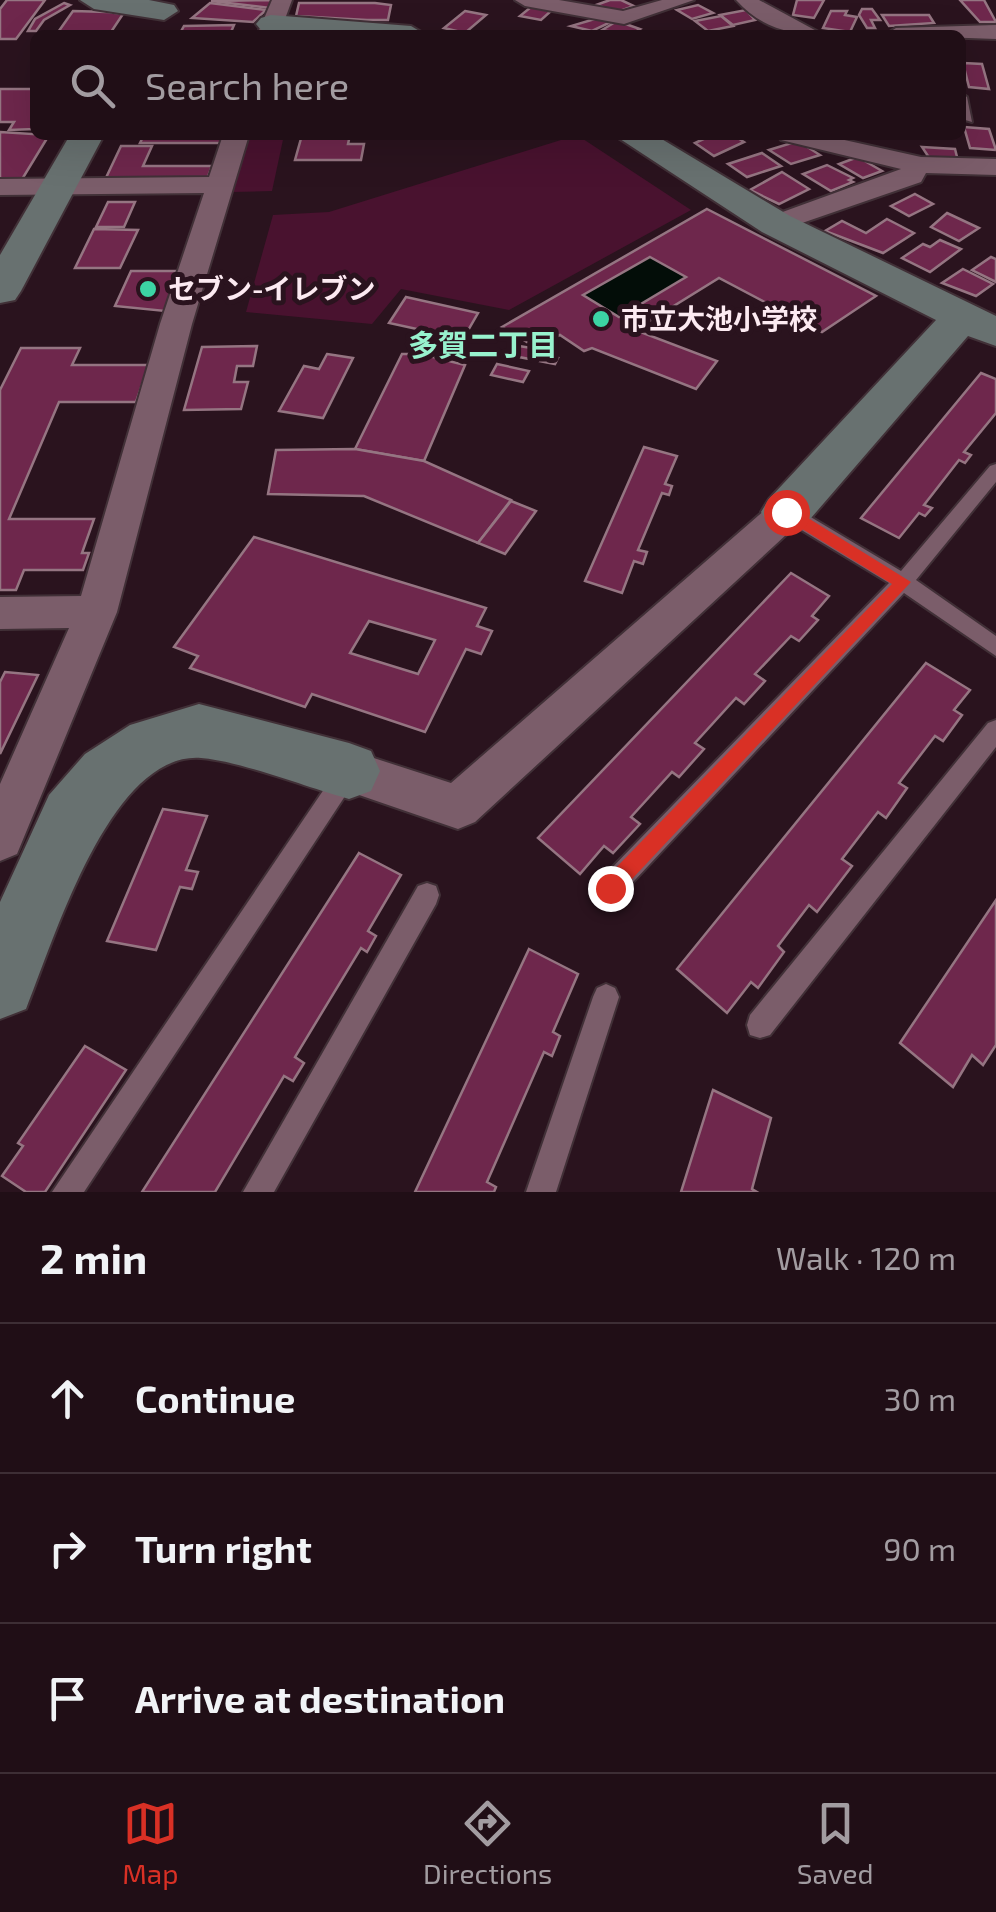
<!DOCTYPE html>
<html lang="en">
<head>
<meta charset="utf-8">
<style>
  :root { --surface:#200e16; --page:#28171f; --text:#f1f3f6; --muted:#a29ca1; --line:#3d2e35; --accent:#d93025 }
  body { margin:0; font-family:"Exo 2","Noto Sans JP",sans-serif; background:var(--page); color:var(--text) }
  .stop { position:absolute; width:30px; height:30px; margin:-22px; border:8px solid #d93025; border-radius:50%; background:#fff }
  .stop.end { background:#d93025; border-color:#fff; box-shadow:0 2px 10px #0008 }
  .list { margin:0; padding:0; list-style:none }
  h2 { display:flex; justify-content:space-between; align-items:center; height:130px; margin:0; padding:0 40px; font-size:42px }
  h2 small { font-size:32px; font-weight:400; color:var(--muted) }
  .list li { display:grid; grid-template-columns:65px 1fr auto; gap:30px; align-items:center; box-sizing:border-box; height:150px; padding:0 40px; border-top:2px solid var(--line) }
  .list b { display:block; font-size:38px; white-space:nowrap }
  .list em { font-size:32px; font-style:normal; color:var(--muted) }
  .icon { flex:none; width:55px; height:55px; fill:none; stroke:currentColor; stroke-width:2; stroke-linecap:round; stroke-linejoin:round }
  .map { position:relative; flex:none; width:996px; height:1192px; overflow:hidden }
  .search { position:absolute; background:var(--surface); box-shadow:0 10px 40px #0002; left:30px; right:30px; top:30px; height:110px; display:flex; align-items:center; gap:25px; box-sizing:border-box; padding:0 35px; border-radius:15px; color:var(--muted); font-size:38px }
  .sheet { height:580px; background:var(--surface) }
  nav { display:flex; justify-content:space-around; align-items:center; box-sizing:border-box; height:140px; border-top:2px solid var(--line); background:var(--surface); font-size:28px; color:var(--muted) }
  nav a { display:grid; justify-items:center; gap:5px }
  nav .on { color:var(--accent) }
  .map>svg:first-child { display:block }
</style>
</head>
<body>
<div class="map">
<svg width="996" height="1192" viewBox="0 0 996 1192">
  <rect width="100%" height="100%" fill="#2a131e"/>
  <g fill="#49122f">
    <polygon points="246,135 284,135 272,191 230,192"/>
    <polygon points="577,135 691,210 509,310 401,289 372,324 246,312 273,215 329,212"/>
  </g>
  <polygon fill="#030d08" points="650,257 686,277 619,317 583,295"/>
  <g fill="#6e274c" stroke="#957582" stroke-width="2.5" fill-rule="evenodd">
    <polygon points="7,0 45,0 16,39 0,39 0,9"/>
    <polygon points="272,0 275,3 270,8 211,1"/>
    <polygon points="610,0 621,0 634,6 617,12 596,5"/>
    <polygon points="797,0 824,0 814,18 793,15"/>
    <polygon points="960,0 984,0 996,22 980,22"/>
    <polygon points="64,3 70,5 44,20 36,31 28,31 35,19"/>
    <polygon points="210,3 266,10 253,22 192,18"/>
    <polygon points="299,3 375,3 391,5 388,20 367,20 296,16"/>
    <polygon points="698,5 713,13 692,19 677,10"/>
    <polygon points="531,7 551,11 541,20 520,16"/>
    <polygon points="862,9 872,9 880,20 871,20 875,28 867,28 859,15"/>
    <polygon points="746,10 755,20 733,25 720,15"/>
    <polygon points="73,11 108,12 123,14 109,35 56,35"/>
    <polygon points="465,11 486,15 465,33 444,28"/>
    <polygon points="831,11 847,11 845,15 857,17 850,32 823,28"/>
    <polygon points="882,15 929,15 934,23 889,26"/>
    <polygon points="721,16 733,26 708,31 695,21"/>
    <polygon points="598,18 613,21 592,31 571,26"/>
    <polygon points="617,21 640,29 630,35 602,30"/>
    <polygon points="234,25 231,32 239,35 179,35 184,26"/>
    <polygon points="963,63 982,64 989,89 969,87"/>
    <polygon points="35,84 35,129 9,130 14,122 0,122 0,89 32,89"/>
    <polygon points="964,127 989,129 996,150 970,148"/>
    <polygon points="0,132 49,135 21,181 0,181"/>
    <polygon points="144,135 224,135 220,143 140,143"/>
    <polygon points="302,135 350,135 348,144 364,144 361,160 295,160"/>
    <polygon points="712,135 733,135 744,142 714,156 695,143"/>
    <polygon points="798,141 820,155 791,164 769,150"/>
    <polygon points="121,146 152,146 143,166 212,166 206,182 104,182"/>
    <polygon points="922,147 955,149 958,161 930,159"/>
    <polygon points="762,153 781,166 747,177 728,164"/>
    <polygon points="858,157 882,171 863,178 839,164"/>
    <polygon points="827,165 853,178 849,180 853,182 831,191 803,174"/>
    <polygon points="782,172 809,189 779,204 750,190"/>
    <polygon points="915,194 933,204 909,216 891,206"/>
    <polygon points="108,202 135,202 124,227 96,227"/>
    <path d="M 707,209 L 876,296 L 822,332 L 719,278 L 635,330 L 717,361 L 696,389 L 592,348 L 584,351 L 560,335 L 546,341 L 539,335 L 527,342 L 502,327 ZM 650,257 L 686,277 L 619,317 L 583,295 Z"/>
    <polygon points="947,213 979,228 959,241 931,227"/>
    <polygon points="887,219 914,233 883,253 825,231 842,221 866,233"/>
    <polygon points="94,229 138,230 120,268 75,268"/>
    <polygon points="940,240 961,249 930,272 902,258 923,244 930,247"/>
    <polygon points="991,257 996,259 996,282 972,270"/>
    <polygon points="963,269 993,284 976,296 942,283"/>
    <polygon points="131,271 180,271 165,311 115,306"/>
    <polygon points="406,297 478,313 463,339 389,323"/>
    <polygon points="257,346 253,366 237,366 234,382 248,382 241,409 184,410 202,347"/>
    <polygon points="519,346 550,351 548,356 558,358 555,364 514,356"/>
    <polygon points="21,348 80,348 72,365 149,365 136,402 59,402 9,519 94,519 82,553 89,553 83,570 24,570 16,590 0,590 0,390"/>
    <polygon points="327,354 353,358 323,418 279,411 304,366 319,369"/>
    <polygon points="402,354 421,354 465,365 424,461 355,449"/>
    <polygon points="497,364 529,371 523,382 491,375"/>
    <polygon points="981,373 996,379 996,413 964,452 971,455 965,463 959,460 924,505 932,508 925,516 919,513 899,538 861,518"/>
    <polygon points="644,447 677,456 665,484 672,486 669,495 662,493 638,550 647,552 643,564 634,561 622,593 585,581"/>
    <polygon points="355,449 424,461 511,500 478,543 364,496 268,494 276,450"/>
    <polygon points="511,501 536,511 505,554 478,543"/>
    <path d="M 254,537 L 486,608 L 477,626 L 492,631 L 481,654 L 466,649 L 425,732 L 312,694 L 305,707 L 190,668 L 198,656 L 174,647 ZM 369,621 L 435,640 L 418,674 L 350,653 Z"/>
    <polygon points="791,573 829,596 812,616 818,620 799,641 791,636 755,674 765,681 744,704 736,698 695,743 704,749 679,777 672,772 631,817 640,824 613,853 604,846 580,874 538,838"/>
    <polygon points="926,663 970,690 954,710 962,715 943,741 935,736 899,783 907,788 886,818 878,812 842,859 852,866 817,912 809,905 778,946 784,952 758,988 751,982 727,1013 677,969"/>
    <polygon points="5,672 38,675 0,754 0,682"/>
    <polygon points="163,809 207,816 186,870 198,872 192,889 180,887 156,950 107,941"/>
    <polygon points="359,853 401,875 368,931 376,936 367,952 361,948 295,1057 304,1063 293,1081 284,1076 215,1192 142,1192"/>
    <polygon points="996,900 996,1045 983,1065 972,1055 953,1087 900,1043"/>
    <polygon points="529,949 578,974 553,1032 560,1036 552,1056 544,1052 487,1182 496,1187 494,1192 415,1192"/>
    <polygon points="85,1046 126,1070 45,1192 26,1192 2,1176 23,1146 18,1143"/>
    <polygon points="713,1090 771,1118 752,1189 757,1192 681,1192"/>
  </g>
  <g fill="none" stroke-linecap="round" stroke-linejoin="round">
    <defs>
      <g id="lane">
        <polygon points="961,93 967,97 972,122 962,119"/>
        <polygon points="996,464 996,482 916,580 996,636 996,656 904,593 619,897 610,900 601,897 598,888 601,879 889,583 780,517 778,512 780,507 794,507 901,571 990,466"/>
        <polygon points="996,720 996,747 770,1035 760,1038 750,1035 747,1025 750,1015 988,723"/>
        <polygon points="347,764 355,767 358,774 355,781 84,1192 52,1192 339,767"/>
        <polygon points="427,883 436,886 439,895 436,904 274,1192 243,1192 418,886"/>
        <polygon points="606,984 615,988 619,997 556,1192 526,1192 593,997 597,988"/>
      </g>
      <g id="street">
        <polygon points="272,0 292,0 279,35 257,35"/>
        <polygon points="515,0 559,0 623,11 662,0 694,0 624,24 525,6"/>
        <path d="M 736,0 L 759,0 L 824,35 C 789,35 760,27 736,0 Z"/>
        <polygon points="996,25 996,39 885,35 896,28"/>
        <polygon points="223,135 249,135 192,324 117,612 17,854 0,861 0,784 69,628 0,629 0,597 81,596 160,324 204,193 0,195 0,179 209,177"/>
        <polygon points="777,135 822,135 921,157 996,159 996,175 926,173 921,182 776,232 762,224 766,218 901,169 781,140"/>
        <polygon points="787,498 800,502 806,512 800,522 475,822 458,829 333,786 326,771 333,756 349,750 451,783 774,502"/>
      </g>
      <g id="secondary">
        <polygon points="80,0 149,0 174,5 178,11 164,20 94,9"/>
        <polygon points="271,15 411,26 426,35 298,35 261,30 256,24 261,18"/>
        <polygon points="70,135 104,135 21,291 15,300 0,303 0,255"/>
        <polygon points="614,135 655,135 790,216 996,316 996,346 968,336 805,525 787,531 769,525 761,512 769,499 936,320 762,232"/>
        <path d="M 199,704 L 349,743 L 371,751 L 380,771 L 371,791 L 349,799 C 309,788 240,761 201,758 C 110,751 53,943 26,1009 L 0,1019 L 0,902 L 49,795 L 85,754 L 130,725 Z"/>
      </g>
    </defs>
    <use href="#lane" stroke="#413037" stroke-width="4"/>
    <use href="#street" stroke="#413037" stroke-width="4"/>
    <use href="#secondary" stroke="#413037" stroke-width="4"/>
    <use href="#lane" fill="#7b5d6a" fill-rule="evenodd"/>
    <use href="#street" fill="#7b5d6a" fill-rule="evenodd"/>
    <use href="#secondary" fill="#687170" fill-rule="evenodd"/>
  </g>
  <polygon fill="#d93025" points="781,508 792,508 911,582 617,895 603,895 603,881 892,584 781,516"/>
  <g fill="#3cd4a4" stroke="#2a131e" stroke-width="4">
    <circle cx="148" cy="289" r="10"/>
    <circle cx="601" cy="319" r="10"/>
  </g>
  <g text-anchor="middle" stroke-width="10" stroke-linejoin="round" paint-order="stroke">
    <g font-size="28" font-weight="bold" fill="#fceaf1" stroke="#2a131e" text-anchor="start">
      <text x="168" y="299">セブン-イレブン</text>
      <text x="621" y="329">市立大池小学校</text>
    </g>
    <g font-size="30" font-weight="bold" fill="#98f2ce" stroke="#2a131e">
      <text x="483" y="356">多賀二丁目</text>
    </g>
  </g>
</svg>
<div class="stop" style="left:786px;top:512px"></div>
<div class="stop end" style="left:610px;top:888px"></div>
<div class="search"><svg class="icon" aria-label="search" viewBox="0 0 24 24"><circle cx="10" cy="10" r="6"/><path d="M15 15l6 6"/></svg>Search here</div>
</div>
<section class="sheet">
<h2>2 min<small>Walk · 120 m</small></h2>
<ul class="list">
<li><svg class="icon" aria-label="ahead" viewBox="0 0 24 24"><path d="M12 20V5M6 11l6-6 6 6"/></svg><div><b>Continue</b></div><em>30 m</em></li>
<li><svg class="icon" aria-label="right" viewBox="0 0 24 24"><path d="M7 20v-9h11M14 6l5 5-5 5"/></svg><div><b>Turn right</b></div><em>90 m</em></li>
<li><svg class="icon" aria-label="arrive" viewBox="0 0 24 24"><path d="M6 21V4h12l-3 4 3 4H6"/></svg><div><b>Arrive at destination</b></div></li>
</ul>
</section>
<nav>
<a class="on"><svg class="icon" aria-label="map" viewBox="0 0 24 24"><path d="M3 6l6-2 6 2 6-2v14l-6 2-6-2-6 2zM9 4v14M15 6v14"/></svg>Map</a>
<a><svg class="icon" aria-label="directions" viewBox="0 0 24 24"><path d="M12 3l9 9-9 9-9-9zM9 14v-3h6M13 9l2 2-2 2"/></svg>Directions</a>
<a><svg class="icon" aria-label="saved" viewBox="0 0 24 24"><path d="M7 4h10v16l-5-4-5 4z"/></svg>Saved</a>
</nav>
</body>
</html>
